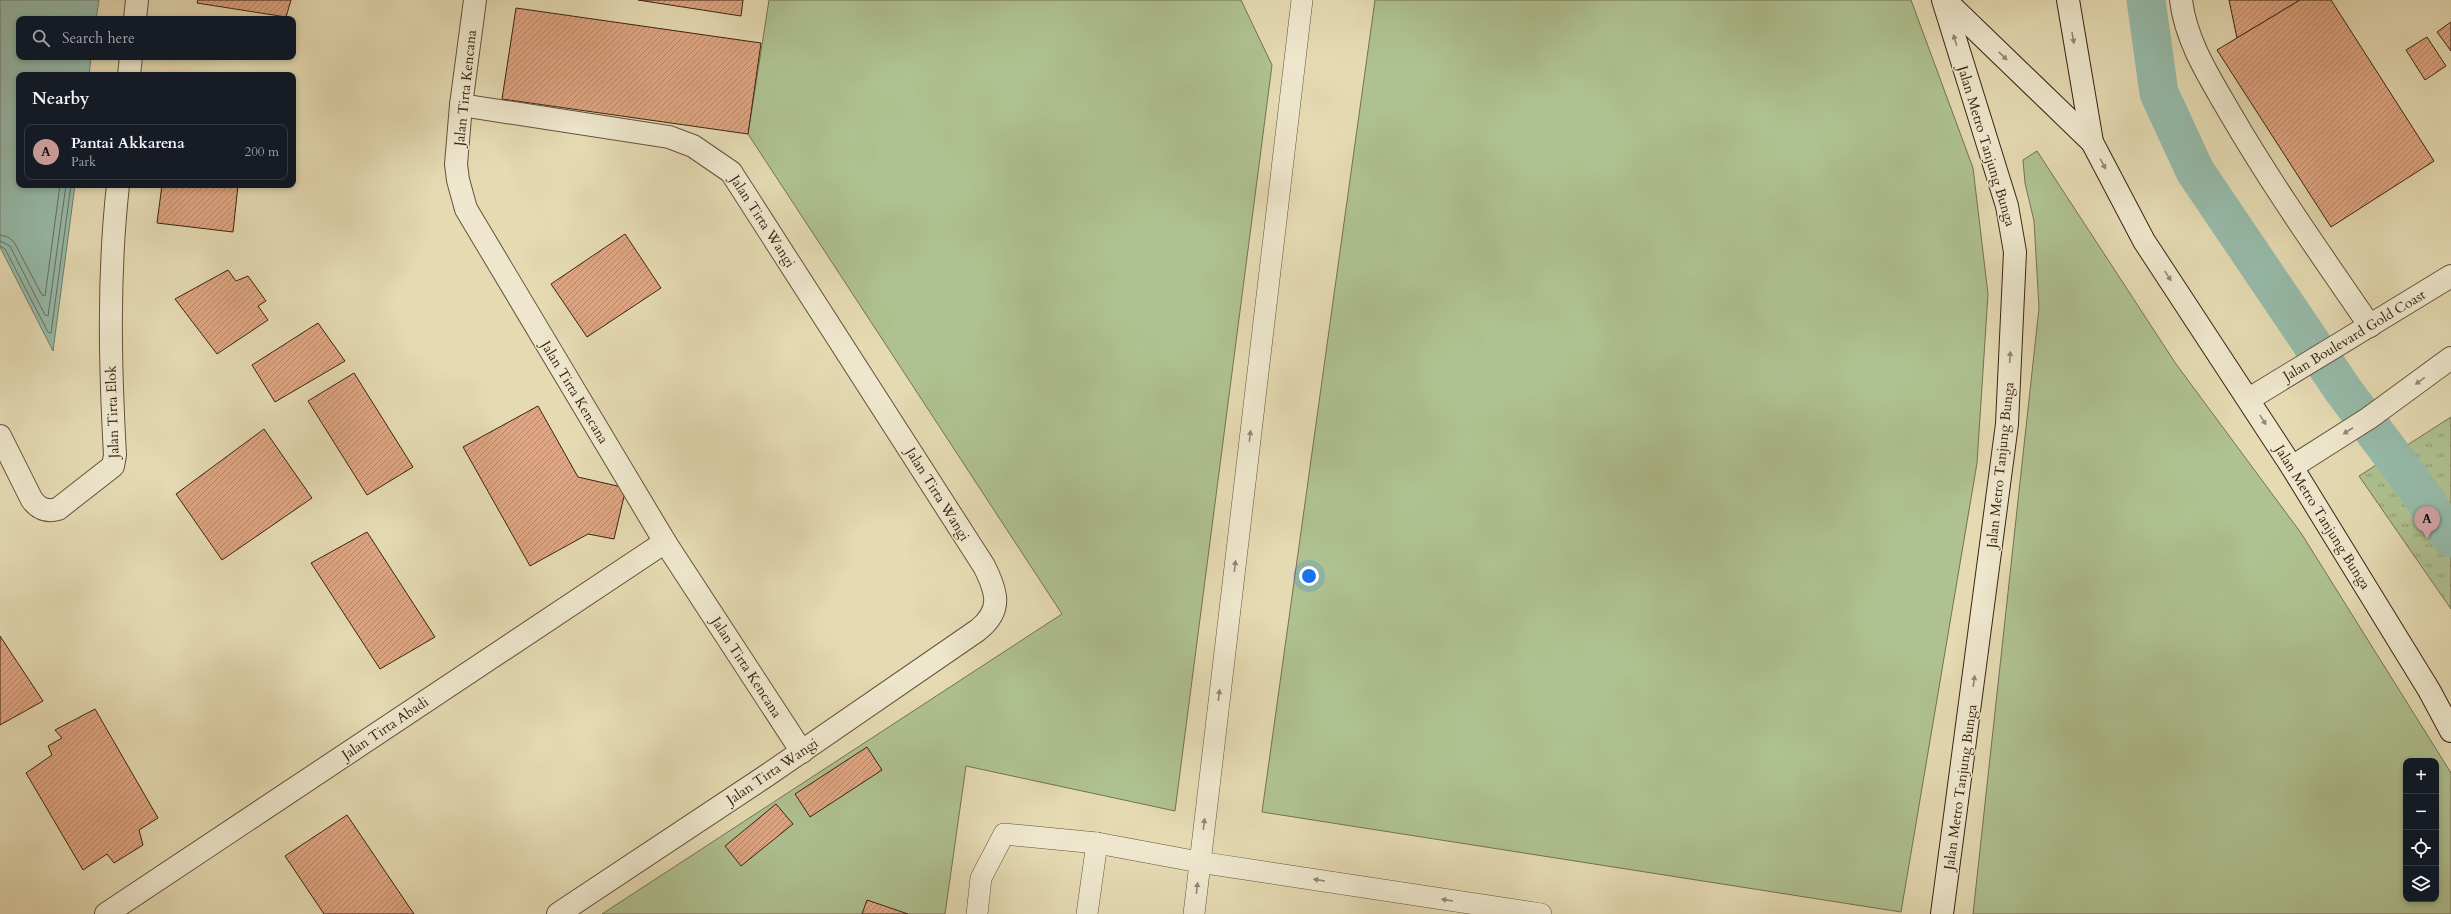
<!DOCTYPE html>
<html lang="en">
<head>
<meta charset="utf-8">
<style>
  :root { --surface:#171b24; --page:#20242c; --text:#f1f3f6; --muted:#9ea1a6; --line:#363941; --accent:#c59692 }
  body { margin:0; font-family:Cardo,serif; background:var(--page); color:var(--text) }
  .controls { position:absolute; right:12px; bottom:12px; display:grid; overflow:hidden; border-radius:8px; box-shadow:0 2px 6px #0003 }
  .controls button { width:36px; height:36px; display:grid; place-items:center; padding:0; border:0; border-bottom:1px solid var(--line); background:var(--surface); color:var(--text); font:20px sans-serif }
  .you { position:absolute; left:1309px; top:576px; width:14px; height:14px; margin:-10px; border:3px solid #fff; border-radius:50%; background:#1a73e8; box-shadow:0 0 0 6px #1a73e833 }
  .badge { display:grid; place-items:center; width:26px; height:26px; border-radius:50%; background:var(--accent); color:#111; font-size:13px; font-weight:700 }
  .pin { position:absolute; translate:-50% -33px; filter:drop-shadow(0 1px 2px #0008) }
  .pin::after { content:''; position:absolute; top:21px; width:14px; height:12px; background:inherit; clip-path:polygon(0 0,100% 0,50% 100%) }
  .list { margin:0; padding:0; list-style:none }
  h2 { display:flex; justify-content:space-between; align-items:center; height:52px; margin:0; padding:0 16px; font-size:17px }
  h2 small { font-size:13px; font-weight:400; color:var(--muted) }
  .list li { display:grid; grid-template-columns:26px 1fr auto; gap:12px; align-items:center; box-sizing:border-box; height:56px; margin:0 8px 8px; padding:0 8px; border:1px solid var(--line); border-radius:8px }
  .list b { display:block; font-size:15px; white-space:nowrap }
  .list p { margin:0; font-size:13px; white-space:nowrap; color:var(--muted) }
  .list em { font-size:13px; font-style:normal; color:var(--muted) }
  .icon { flex:none; width:22px; height:22px; fill:none; stroke:currentColor; stroke-width:2; stroke-linecap:round; stroke-linejoin:round }
  .map { position:relative; flex:none; width:2451px; height:914px; overflow:hidden }
  .search { position:absolute; background:var(--surface); box-shadow:0 2px 6px #0003; left:16px; top:16px; width:280px; height:44px; display:flex; align-items:center; gap:10px; box-sizing:border-box; padding:0 14px; border-radius:8px; color:var(--muted); font-size:15px }
  .panel { position:absolute; background:var(--surface); box-shadow:0 2px 6px #0003; left:16px; top:72px; width:280px; height:116px; border-radius:8px }
  .map>svg:first-child { display:block }
</style>
</head>
<body>
<div class="map">
<svg width="2451" height="914" viewBox="0 0 2451 914">
  <defs>
    <pattern id="park-tufts" width="24" height="20" patternUnits="userSpaceOnUse"><rect width="24" height="20" fill="#afc190"/><path d="M3 7l-1-3M5 7V3M7 7l1-3M15 17l-1-3M17 17v-4M19 17l1-3" fill="none" stroke="#8f9c74"/></pattern>
    <pattern id="building-hatch" width="6" height="6" patternUnits="userSpaceOnUse"><rect width="6" height="6" fill="#dea684"/><path d="M-1 1l2-2M0 6l6-6M5 7l2-2" fill="none" stroke="#b5876b"/></pattern>
  </defs>
  <rect width="100%" height="100%" fill="#e5dab2"/>
  <filter id="stains"><feTurbulence type="fractalNoise" baseFrequency=".005" numOctaves="4"/><feColorMatrix values="0 0 0 0 .2 0 0 0 0 .09 0 0 0 0 .02 0 0 0 .5 -.17"/></filter>
  <radialGradient id="worn" r=".72"><stop offset=".6" stop-color="#630" stop-opacity="0"/><stop offset="1" stop-color="#630" stop-opacity=".3"/></radialGradient>
  <g fill="#afc190" stroke="#747252" fill-rule="evenodd">
    <polygon points="769,0 1241,0 1272,65 1175,811 966,766 945,914 602,914 1062,614 748,134"/>
    <polygon points="1375,0 1911,0 1973,168 1988,294 1977,463 1901,912 1262,812"/>
    <path d="M 2037,151 L 2176,364 L 2301,533 L 2451,773 L 2451,914 L 1973,914 L 2039,308 L 2034,221 L 2025,183 L 2023,160 ZM 2406,761 L 2436,761 L 2436,899 L 2406,899 Z"/>
  </g>
  <polygon fill="url(#park-tufts)" stroke="#747252" points="2451,417 2451,609 2359,476"/>
  <polygon fill="#96bbaa" stroke="#717e6e" points="0,0 99,0 96,19 19,19 19,57 91,57 89,75 19,75 19,185 75,185 53,351 0,247"/>
  <g fill="none" stroke-linecap="round" stroke-linejoin="round">
    <g stroke="#686f5e" stroke-width="1">
      <polyline points="0,235 8,237 14,242 42,295 45,296 60,185"/>
      <polyline points="0,241 10,246 45,315 48,316 66,185"/>
      <polyline points="0,246 5,249 48,332 51,333 71,185"/>
    </g>
    <polyline stroke="#96bbaa" stroke-width="39" points="2146,0 2159,93 2195,171 2343,390 2413,483 2451,538"/>
  </g>
  <g fill="url(#building-hatch)" stroke="#3a2313">
    <polygon points="198,0 291,0 286,17 197,3"/>
    <polygon points="638,0 743,0 741,16"/>
    <polygon points="2229,0 2300,0 2237,38"/>
    <polygon points="2300,0 2331,0 2434,161 2331,227 2217,50"/>
    <polygon points="516,8 761,43 748,134 502,99"/>
    <polygon points="2451,22 2451,51 2437,32"/>
    <polygon points="2427,37 2446,66 2425,80 2406,50"/>
    <polygon points="162,185 238,185 233,232 157,223"/>
    <polygon points="625,234 661,288 587,337 551,284"/>
    <polygon points="228,270 236,281 248,276 266,301 258,306 268,320 217,354 175,299"/>
    <polygon points="318,323 345,361 275,402 252,365"/>
    <polygon points="354,373 413,467 367,495 308,401"/>
    <polygon points="538,406 578,477 626,488 614,539 588,534 530,566 463,447"/>
    <polygon points="264,429 312,498 222,560 176,494"/>
    <polygon points="367,532 435,637 380,669 311,563"/>
    <polygon points="0,636 43,701 0,725"/>
    <polygon points="95,709 158,818 139,830 143,845 114,863 107,854 83,870 26,773 52,755 48,746 62,738 55,730"/>
    <polygon points="867,747 882,770 810,817 795,794"/>
    <polygon points="776,804 793,824 741,866 725,846"/>
    <polygon points="347,815 414,914 324,914 285,856"/>
    <polygon points="867,900 908,914 862,914"/>
  </g>
  <g fill="none" stroke-linecap="round" stroke-linejoin="round">
    <defs>
      <g id="service">
        <polyline points="977,914 981,878 1004,834 1097,843 1199,862 1541,914"/>
        <polyline points="1087,914 1097,843"/>
        <polyline points="1194,914 1302,0"/>
      </g>
      <g id="minor">
        <polyline points="475,0 461,105 456,164 458,180 466,209 665,542 802,752"/>
        <path d="M 2181,0 C 2186,42 2210,78 2230,113 C 2273,187 2322,256 2370,326"/>
        <polyline points="135,19 137,0"/>
        <polyline points="129,75 131,57"/>
        <path d="M 461,105 L 669,137 L 693,146 L 731,172 L 984,566 C 997,592 1003,610 978,630 L 766,776 L 558,914"/>
        <polyline points="2249,399 2451,276"/>
        <path d="M 0,436 L 32,500 C 39,509 47,512 58,509 L 113,466 L 115,455 C 110,365 108,275 118,185"/>
        <polyline points="2292,467 2369,418 2451,358"/>
        <polyline points="106,914 665,542"/>
      </g>
      <g id="secondary">
        <polyline points="1945,0 2092,142"/>
        <polyline points="2068,0 2092,142 2144,241 2292,467 2429,690 2451,731"/>
        <polyline points="1942,914 2007,424 2015,252 2007,206 1943,0"/>
      </g>
    </defs>
    <use href="#service" stroke="#65513b" stroke-width="22"/>
    <use href="#minor" stroke="#65513b" stroke-width="24"/>
    <use href="#secondary" stroke="#3a2313" stroke-width="24"/>
    <use href="#service" stroke="#eee7cd" stroke-width="21"/>
    <use href="#minor" stroke="#eee7cd" stroke-width="22"/>
    <use href="#secondary" stroke="#eee7cd" stroke-width="22"/>
  </g>
  <defs><path id="oneway-solid" d="M-6-.8H1V-3.2L6.5 0L1 3.2V.8H-6Z"/></defs>
  <g fill="#948570">
    <use href="#oneway-solid" transform="translate(2073 38) rotate(80)"/>
    <use href="#oneway-solid" transform="translate(1955 40) rotate(-107)"/>
    <use href="#oneway-solid" transform="translate(2003 56) rotate(44)"/>
    <use href="#oneway-solid" transform="translate(2103 164) rotate(62)"/>
    <use href="#oneway-solid" transform="translate(2168 276) rotate(57)"/>
    <use href="#oneway-solid" transform="translate(2010 357) rotate(-87)"/>
    <use href="#oneway-solid" transform="translate(2420 381) rotate(144)"/>
    <use href="#oneway-solid" transform="translate(2263 420) rotate(58)"/>
    <use href="#oneway-solid" transform="translate(2348 431) rotate(147)"/>
    <use href="#oneway-solid" transform="translate(1250 436) rotate(-83)"/>
    <use href="#oneway-solid" transform="translate(1235 566) rotate(-83)"/>
    <use href="#oneway-solid" transform="translate(1974 681) rotate(-82)"/>
    <use href="#oneway-solid" transform="translate(1219 695) rotate(-83)"/>
    <use href="#oneway-solid" transform="translate(1204 824) rotate(-83)"/>
    <use href="#oneway-solid" transform="translate(1319 880) rotate(-171)"/>
    <use href="#oneway-solid" transform="translate(1197 888) rotate(-84)"/>
    <use href="#oneway-solid" transform="translate(1447 900) rotate(-171)"/>
  </g>
  <g text-anchor="middle" stroke-width="3" stroke-linejoin="round" paint-order="stroke">
    <g font-size="14" fill="#3a2313" stroke="#eee7cd">
      <text transform="translate(465 88) rotate(-84)" y="5">Jalan Tirta Kencana</text>
      <text transform="translate(1987 146) rotate(73)" y="5">Jalan Metro Tanjung Bunga</text>
      <text transform="translate(763 221) rotate(57)" y="5">Jalan Tirta Wangi</text>
      <text transform="translate(2354 335) rotate(-31)" y="5">Jalan Boulevard Gold Coast</text>
      <text transform="translate(575 392) rotate(59)" y="5">Jalan Tirta Kencana</text>
      <text transform="translate(112 412) rotate(-92)" y="5">Jalan Tirta Elok</text>
      <text transform="translate(2000 465) rotate(-84)" y="5">Jalan Metro Tanjung Bunga</text>
      <text transform="translate(938 494) rotate(58)" y="5">Jalan Tirta Wangi</text>
      <text transform="translate(2323 517) rotate(58)" y="5">Jalan Metro Tanjung Bunga</text>
      <text transform="translate(747 667) rotate(57)" y="5">Jalan Tirta Kencana</text>
      <text transform="translate(385 728) rotate(-34)" y="5">Jalan Tirta Abadi</text>
      <text transform="translate(772 771) rotate(-34)" y="5">Jalan Tirta Wangi</text>
      <text transform="translate(1960 787) rotate(-82)" y="5">Jalan Metro Tanjung Bunga</text>
    </g>
  </g>
  <rect width="100%" height="100%" filter="url(#stains)"/>
  <rect width="100%" height="100%" fill="url(#worn)"/>
</svg>
<div class="controls">
<button>+</button>
<button>−</button>
<button><svg class="icon" aria-label="locate" viewBox="0 0 24 24"><circle cx="12" cy="12" r="6"/><path d="M12 2v4M12 18v4M2 12h4M18 12h4"/></svg></button>
<button><svg class="icon" aria-label="layers" viewBox="0 0 24 24"><path d="M12 4l9 5-9 5-9-5zM3 14l9 5 9-5"/></svg></button>
</div>
<div class="you"></div>
<div class="pin badge" style="left:2427px;top:539px">A</div>
<div class="search"><svg class="icon" aria-label="search" viewBox="0 0 24 24"><circle cx="10" cy="10" r="6"/><path d="M15 15l6 6"/></svg>Search here</div>
<section class="panel">
<h2>Nearby<small></small></h2>
<ul class="list">
<li><span class="badge">A</span><div><b>Pantai Akkarena</b><p>Park</p></div><em>200 m</em></li>
</ul>
</section>
</div>
</body>
</html>
